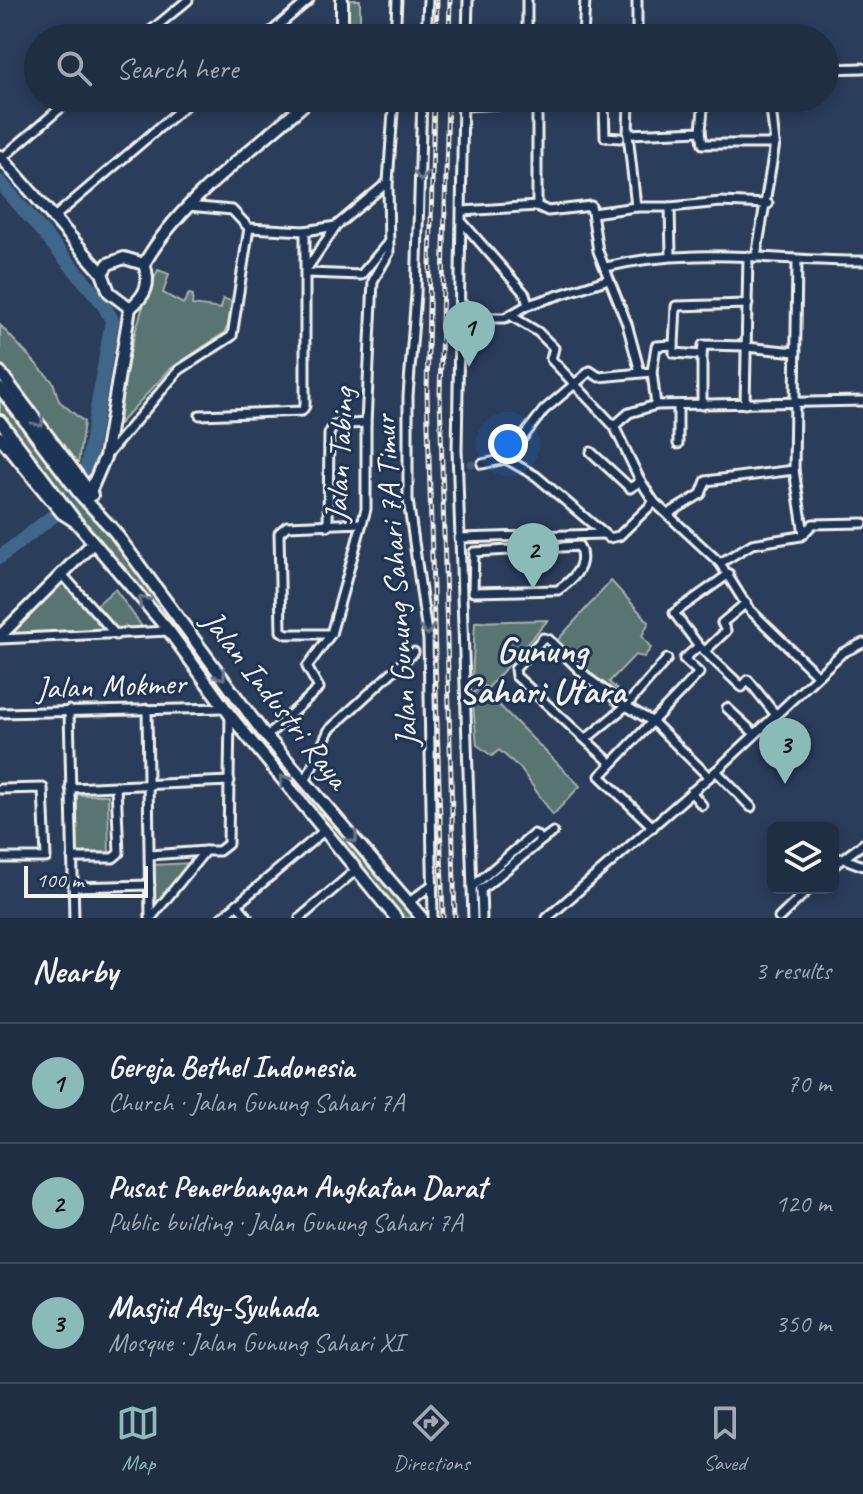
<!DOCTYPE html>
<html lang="en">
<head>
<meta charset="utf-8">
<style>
  :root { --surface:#202e44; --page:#28364b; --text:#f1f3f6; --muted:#a2a8b2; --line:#3d4a5d; --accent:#8bbbb9 }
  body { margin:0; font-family:Caveat,sans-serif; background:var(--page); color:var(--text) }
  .controls { position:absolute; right:24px; bottom:24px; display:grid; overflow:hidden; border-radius:12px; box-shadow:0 4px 12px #0003 }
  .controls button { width:72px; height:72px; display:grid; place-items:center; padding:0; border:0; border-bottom:2px solid var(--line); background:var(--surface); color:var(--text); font:40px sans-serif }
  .scale { position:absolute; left:24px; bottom:20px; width:124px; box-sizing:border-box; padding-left:8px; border:4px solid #f4f1e8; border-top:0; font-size:22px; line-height:28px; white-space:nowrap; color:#f4f1e8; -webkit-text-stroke:6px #1d3557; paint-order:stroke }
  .you { position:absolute; left:508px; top:444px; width:28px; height:28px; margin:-20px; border:6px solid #fff; border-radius:50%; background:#1a73e8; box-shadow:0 0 0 12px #1a73e833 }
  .badge { display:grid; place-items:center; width:52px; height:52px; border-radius:50%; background:var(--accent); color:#111; font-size:26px; font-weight:700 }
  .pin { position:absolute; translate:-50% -66px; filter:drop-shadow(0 2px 4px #0008) }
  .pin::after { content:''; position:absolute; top:42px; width:28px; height:24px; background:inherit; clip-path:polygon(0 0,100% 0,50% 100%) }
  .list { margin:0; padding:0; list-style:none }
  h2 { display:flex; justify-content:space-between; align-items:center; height:104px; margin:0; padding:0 32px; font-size:34px }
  h2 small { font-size:26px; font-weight:400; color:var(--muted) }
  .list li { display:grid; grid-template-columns:52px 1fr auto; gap:24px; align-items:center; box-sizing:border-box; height:120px; padding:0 32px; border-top:2px solid var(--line) }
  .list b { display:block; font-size:30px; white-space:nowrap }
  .list p { margin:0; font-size:26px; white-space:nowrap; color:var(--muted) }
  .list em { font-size:26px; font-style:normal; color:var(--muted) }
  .icon { flex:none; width:44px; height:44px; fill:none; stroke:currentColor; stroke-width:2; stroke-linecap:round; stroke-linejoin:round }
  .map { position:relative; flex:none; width:863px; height:918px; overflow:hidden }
  .search { position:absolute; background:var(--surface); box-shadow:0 4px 12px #0003; left:24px; right:24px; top:24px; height:88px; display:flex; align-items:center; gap:20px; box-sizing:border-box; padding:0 28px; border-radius:44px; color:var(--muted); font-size:30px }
  .sheet { height:464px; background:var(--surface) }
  nav { display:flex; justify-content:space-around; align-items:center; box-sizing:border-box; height:112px; border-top:2px solid var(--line); background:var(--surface); font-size:22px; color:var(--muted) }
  nav a { display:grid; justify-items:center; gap:4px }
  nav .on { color:var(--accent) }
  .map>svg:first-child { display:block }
</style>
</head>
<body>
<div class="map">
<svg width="863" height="918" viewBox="0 0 863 918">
  <rect width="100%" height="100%" fill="#2a3d5b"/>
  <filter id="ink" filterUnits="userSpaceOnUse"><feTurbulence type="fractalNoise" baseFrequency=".0125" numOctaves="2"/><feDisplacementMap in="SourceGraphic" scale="16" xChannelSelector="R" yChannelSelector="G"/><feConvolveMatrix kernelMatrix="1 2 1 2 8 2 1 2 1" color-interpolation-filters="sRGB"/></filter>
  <g filter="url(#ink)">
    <g fill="#597471" stroke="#a6b2ac" stroke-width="2">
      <polygon points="347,0 360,0 360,38 346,38"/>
      <path d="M 158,270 L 169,274 L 163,293 L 183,304 L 189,294 L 193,295 L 192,305 L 221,309 L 223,299 L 232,301 L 234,314 L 224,333 L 170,369 L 119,424 C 125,369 134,321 158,270 Z"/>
      <polygon points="0,325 53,382 59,401 84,422 77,472 0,372"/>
      <polygon points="0,388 266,737 422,918 388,918 386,905 0,421"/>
      <polygon points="61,580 91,610 115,589 146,632 10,633"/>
      <polygon points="611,581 649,622 642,636 651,648 644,657 635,655 609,682 622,694 624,705 618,710 554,644"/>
      <polygon points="548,620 488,688 472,681 475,622"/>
      <polygon points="481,687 580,786 553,815 520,768 499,750 492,756 477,745 472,694"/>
      <polygon points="75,795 108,795 109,857 75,858"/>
      <polygon points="191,863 152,910 152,865"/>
    </g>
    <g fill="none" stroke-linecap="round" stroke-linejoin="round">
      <polyline stroke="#416689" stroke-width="14" points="0,182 102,302 112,320 85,480 57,513 0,557"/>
      <polyline stroke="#485870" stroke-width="7" stroke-dasharray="7 3.5" stroke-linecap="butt" points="468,464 482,464"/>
      <defs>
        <g id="street">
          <polyline points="142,38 188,0"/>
          <polyline points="264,38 309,0"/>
          <polyline points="395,38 397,0"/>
          <polyline points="426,38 428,0"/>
          <polyline points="467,38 468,0"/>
          <polyline points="527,38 527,0"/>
          <polyline points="583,38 585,0"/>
          <polyline points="637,38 637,0"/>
          <polyline points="825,69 863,68"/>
          <polyline points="422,98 416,294 408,396 408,500 428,640 433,918"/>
          <polyline points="463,98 457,450 473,918"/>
          <polyline points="770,98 775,144"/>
          <polyline points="629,101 659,98"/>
          <polyline points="583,102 629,101 628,134 701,131 703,144 775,144 756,257"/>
          <polyline points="604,102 605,137 620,138"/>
          <polyline points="462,106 583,100"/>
          <polyline points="701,131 704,98"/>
          <polyline points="628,134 636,207"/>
          <polyline points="1,159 72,98"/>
          <polyline points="188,206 232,210 249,228 305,231 336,226 388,182"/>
          <polyline points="537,206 548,211 591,206 598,251 627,324 640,372"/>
          <polyline points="463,211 537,206 537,98"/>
          <polyline points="593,213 636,207 670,207"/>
          <polyline points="52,219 194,98"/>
          <polyline points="463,223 525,294 528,305"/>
          <polyline points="671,255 670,207 721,202 768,204"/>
          <polyline points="797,261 794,470 804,534"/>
          <polyline points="308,267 336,226"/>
          <path d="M 606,267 C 691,246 776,261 863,261"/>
          <polyline points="308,273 361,275 388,243"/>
          <polyline points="462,304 488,318 505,318 528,305 609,279"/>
          <polyline points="513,317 538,332 554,348 551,359 614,426 640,480 654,502 720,563 748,608 817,675"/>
          <polyline points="674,345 676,306 748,304"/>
          <polyline points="746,347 796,352"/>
          <polyline points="702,355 702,405"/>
          <polyline points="652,372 656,405"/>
          <polyline points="745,404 748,256"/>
          <polyline points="200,415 302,411 305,406 305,231"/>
          <polyline points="614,426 629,413 656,405 863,401"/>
          <polyline points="678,444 678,405"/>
          <polyline points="591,452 630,488 641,481"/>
          <polyline points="106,456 179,370 232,336 249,228"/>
          <polyline points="506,459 544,410 590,371 599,377 652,372 656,346 674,345 674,353 702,355 703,345 746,346"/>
          <polyline points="482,464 506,459 536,476 609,538 619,536 654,502"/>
          <polyline points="668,514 701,494 706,481 794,470"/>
          <polyline points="328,526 329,434 334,425 366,423"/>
          <polyline points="459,538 602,534"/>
          <path d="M 579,546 C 588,565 573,580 558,590 L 473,592 L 474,552 Z"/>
          <polyline points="720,563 752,544 801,536 813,524 863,523"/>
          <polyline points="61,573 116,635"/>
          <polyline points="331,634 287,634 281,631 279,533 287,526 362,523"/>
          <polyline points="0,639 169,631"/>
          <polyline points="699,646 742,687 748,680 776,715"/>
          <polyline points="705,651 726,631 722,623 746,603"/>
          <polyline points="727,708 755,734"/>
          <polyline points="147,709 150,918"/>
          <polyline points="69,710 74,918"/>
          <polyline points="0,713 224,708"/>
          <polyline points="266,737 319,688 307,667 331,634 366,509 366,423 373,281 389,253 388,182 394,98"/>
          <polyline points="586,739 626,706 653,722 709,777"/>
          <polyline points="611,763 516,676 515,669 543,638 548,639 589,679 626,706 667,659"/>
          <polyline points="716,771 751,807"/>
          <polyline points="305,782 329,730 414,652"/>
          <polyline points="70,788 230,781"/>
          <polyline points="0,789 43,788 46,858 0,858"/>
          <polyline points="691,792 702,805"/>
          <polyline points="653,827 600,776 699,673 684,659 699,646 674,613 729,574"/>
          <polyline points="150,855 205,851"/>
          <polyline points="72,858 113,858 119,853 116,786"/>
          <polyline points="842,858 863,866"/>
          <polyline points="833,866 863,844"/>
          <polyline points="73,887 150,885"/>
          <polyline points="472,887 534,834 542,840 553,832"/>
          <polyline points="481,889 482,918"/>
          <polyline points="481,890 542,840"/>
          <polyline points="408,903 433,884"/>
          <polyline points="237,904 248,918"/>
          <polyline points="151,918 205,851 219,851 228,844 230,715"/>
          <polyline points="221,918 325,830"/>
          <polyline points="300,918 356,870"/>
          <polyline points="547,918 716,771 842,653 863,643"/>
          <polyline points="779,918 810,888"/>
        </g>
        <g id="secondary">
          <polyline points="342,38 342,0"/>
          <polyline points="0,156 102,273"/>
          <path d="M 124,258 L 144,264 C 151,284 146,295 130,308 L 109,292 L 102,273 L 108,264 Z"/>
          <path d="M 144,264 C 181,198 255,149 311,98"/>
          <polyline points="0,372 92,495"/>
          <polyline points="0,388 79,493 114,531 261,730 422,918"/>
          <polyline points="0,421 77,523 169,631 230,715 396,918"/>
          <polyline points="0,437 62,513 76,522"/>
          <polyline points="90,492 105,457 130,308"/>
          <polyline points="0,636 93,543"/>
        </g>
      </defs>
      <use href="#street" stroke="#f4f1e8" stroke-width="13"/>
      <use href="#secondary" stroke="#f4f1e8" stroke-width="16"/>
      <use href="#street" stroke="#1d3557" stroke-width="7"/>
      <use href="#secondary" stroke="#1d3557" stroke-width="10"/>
      <defs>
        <g id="rail">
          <polyline points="436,38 437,0"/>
          <polyline points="449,38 450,0"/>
          <polyline points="434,98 427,392 443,918"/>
          <polyline points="448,98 440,394 455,918"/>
        </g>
      </defs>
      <use href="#rail" stroke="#f4f1e8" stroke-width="5"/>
      <use href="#rail" stroke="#1d3557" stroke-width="2" stroke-dasharray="6" stroke-linecap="butt"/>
    </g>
    <defs><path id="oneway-chevron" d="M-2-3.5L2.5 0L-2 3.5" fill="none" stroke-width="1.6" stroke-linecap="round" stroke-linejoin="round" transform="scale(2)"/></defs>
    <g stroke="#68778a">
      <use href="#oneway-chevron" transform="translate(421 176) rotate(92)"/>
      <use href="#oneway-chevron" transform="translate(39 422) rotate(53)"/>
      <use href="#oneway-chevron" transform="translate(143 601) rotate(-131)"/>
      <use href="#oneway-chevron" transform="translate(427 630) rotate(86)"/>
      <use href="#oneway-chevron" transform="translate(221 675) rotate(54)"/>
      <use href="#oneway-chevron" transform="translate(284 780) rotate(-130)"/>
      <use href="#oneway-chevron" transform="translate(353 838) rotate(50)"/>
    </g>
  </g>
  <g text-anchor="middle" stroke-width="6" stroke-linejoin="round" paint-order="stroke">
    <g font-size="32" fill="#f4f1e8" stroke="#1d3557">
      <text transform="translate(339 455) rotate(-87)" y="11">Jalan Tabing</text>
      <text transform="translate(395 581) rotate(-94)" y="11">Jalan Gunung Sahari 7A Timur</text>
      <text transform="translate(111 685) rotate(-2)" y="11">Jalan Mokmer</text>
      <text transform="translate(276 699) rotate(52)" y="11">Jalan Industri Raya</text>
    </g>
    <g font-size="36" font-weight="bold" fill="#f4f1e8" stroke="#1d3557">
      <text x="542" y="662">Gunung<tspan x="542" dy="41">Sahari Utara</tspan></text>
    </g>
  </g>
</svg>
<div class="controls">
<button><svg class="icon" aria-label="layers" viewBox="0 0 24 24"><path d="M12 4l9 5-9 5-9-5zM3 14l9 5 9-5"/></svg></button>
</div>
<div class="scale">100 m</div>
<div class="you"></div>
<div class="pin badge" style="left:469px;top:367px">1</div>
<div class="pin badge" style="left:533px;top:589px">2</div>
<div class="pin badge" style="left:785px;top:784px">3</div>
<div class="search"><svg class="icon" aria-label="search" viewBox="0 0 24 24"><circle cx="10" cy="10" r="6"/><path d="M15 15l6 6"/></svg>Search here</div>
</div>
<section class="sheet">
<h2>Nearby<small>3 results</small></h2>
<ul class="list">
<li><span class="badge">1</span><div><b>Gereja Bethel Indonesia</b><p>Church · Jalan Gunung Sahari 7A</p></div><em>70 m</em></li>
<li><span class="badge">2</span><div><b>Pusat Penerbangan Angkatan Darat</b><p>Public building · Jalan Gunung Sahari 7A</p></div><em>120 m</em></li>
<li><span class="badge">3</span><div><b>Masjid Asy-Syuhada</b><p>Mosque · Jalan Gunung Sahari XI</p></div><em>350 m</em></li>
</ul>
</section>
<nav>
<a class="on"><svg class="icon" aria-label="map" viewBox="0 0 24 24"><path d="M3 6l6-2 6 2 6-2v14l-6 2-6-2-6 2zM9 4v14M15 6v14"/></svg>Map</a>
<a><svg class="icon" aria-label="directions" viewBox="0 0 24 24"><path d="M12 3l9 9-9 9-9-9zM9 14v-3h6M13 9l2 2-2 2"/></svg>Directions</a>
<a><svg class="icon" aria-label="saved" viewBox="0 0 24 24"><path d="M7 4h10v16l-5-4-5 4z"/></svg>Saved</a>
</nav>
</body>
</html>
